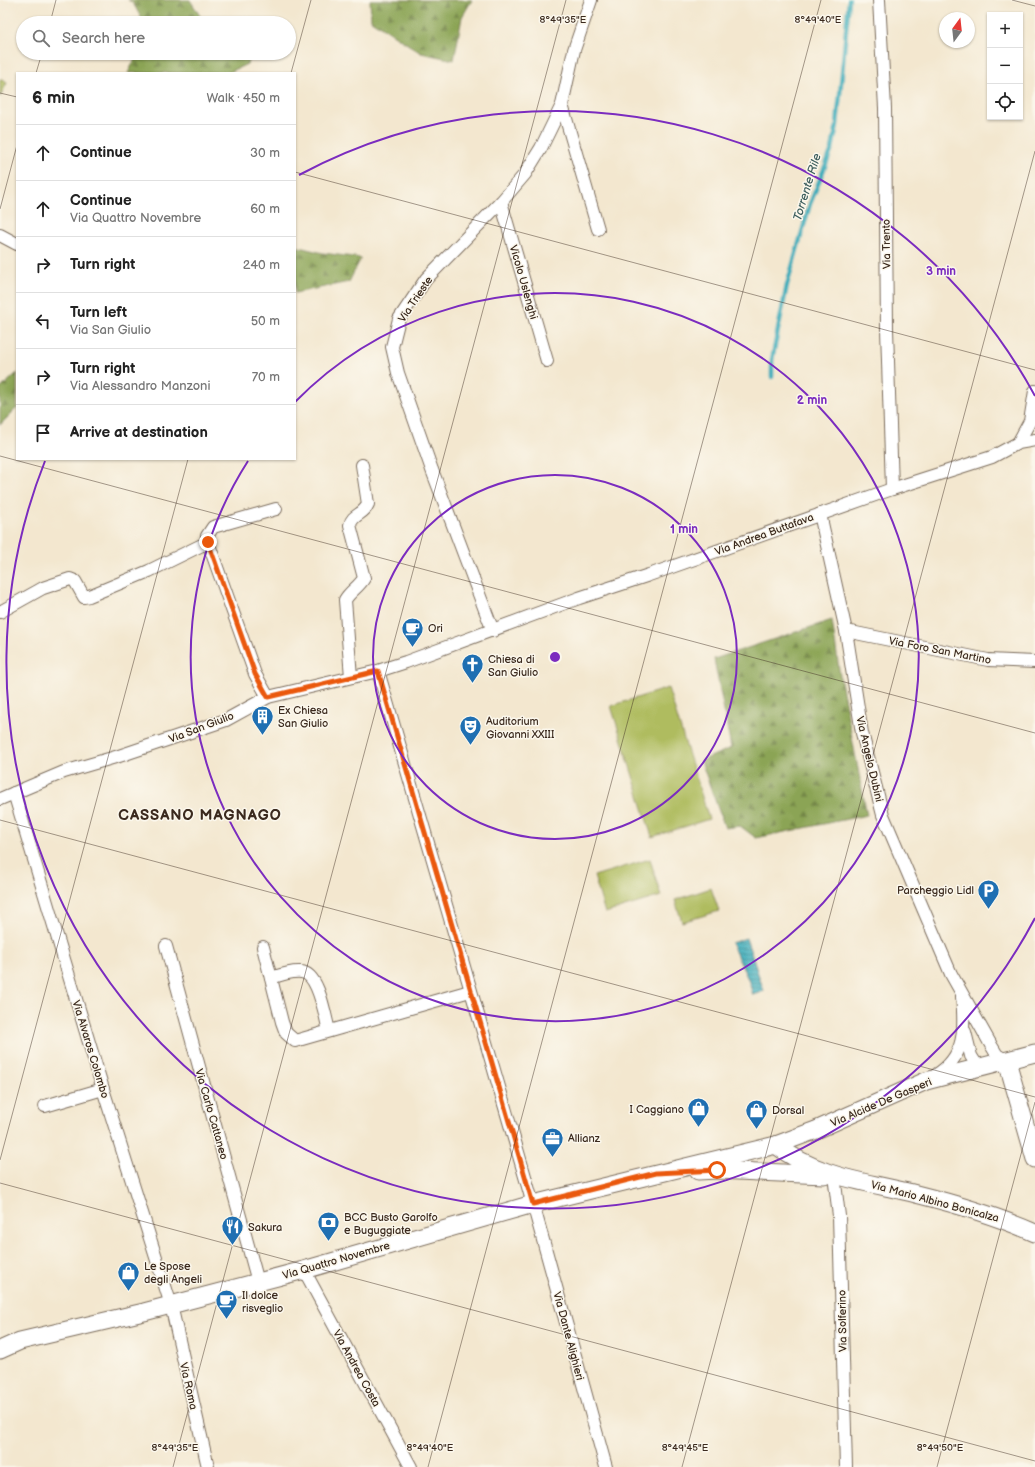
<!DOCTYPE html>
<html lang="en">
<head>
<meta charset="utf-8">
<style>
  :root { --surface:#fff; --page:#f2f2f2; --text:#222; --muted:#767676; --line:#e0e0e0 }
  body { margin:0; font-family:"Balsamiq Sans",sans-serif; background:var(--page); color:var(--text) }
  .controls { position:absolute; right:12px; top:12px; display:grid; overflow:hidden; border-radius:0px; box-shadow:0 1px 3px #0004 }
  .controls button { width:36px; height:36px; display:grid; place-items:center; padding:0; border:0; border-bottom:1px solid var(--line); background:var(--surface); color:var(--text); font:20px sans-serif }
  .compass { position:absolute; left:939px; top:12px; width:36px; height:36px; border-radius:50%; background:var(--surface); box-shadow:0 1px 3px #0004; rotate:15deg }
  .stop { position:absolute; width:12px; height:12px; margin:-9px; border:3px solid #ea580c; border-radius:50%; background:#fff }
  .stop.end { background:#ea580c; border-color:#fff; box-shadow:0 1px 4px #0008 }
  .list { margin:0; padding:0; list-style:none }
  h2 { display:flex; justify-content:space-between; align-items:center; height:52px; margin:0; padding:0 16px; font-size:17px }
  h2 small { font-size:13px; font-weight:400; color:var(--muted) }
  .list li { display:grid; grid-template-columns:26px 1fr auto; gap:12px; align-items:center; box-sizing:border-box; height:56px; padding:0 16px; border-top:1px solid var(--line) }
  .list b { display:block; font-size:15px; white-space:nowrap }
  .list p { margin:0; font-size:13px; white-space:nowrap; color:var(--muted) }
  .list em { font-size:13px; font-style:normal; color:var(--muted) }
  .icon { flex:none; width:22px; height:22px; fill:none; stroke:currentColor; stroke-width:2; stroke-linecap:round; stroke-linejoin:round }
  .map { position:relative; flex:none; width:1035px; height:1467px; overflow:hidden }
  .search { position:absolute; background:var(--surface); box-shadow:0 1px 3px #0004; left:16px; top:16px; width:280px; height:44px; display:flex; align-items:center; gap:10px; box-sizing:border-box; padding:0 14px; border-radius:22px; color:var(--muted); font-size:15px }
  .panel { position:absolute; background:var(--surface); box-shadow:0 1px 3px #0004; left:16px; top:72px; width:280px; height:388px; border-radius:0px }
  .map>svg:first-child { display:block }
</style>
</head>
<body>
<div class="map">
<svg width="1035" height="1467" viewBox="0 0 1035 1467">
  <defs>
    <pattern id="forest-firs" width="22" height="20" patternUnits="userSpaceOnUse"><rect width="22" height="20" fill="#8ba455"/><path d="M5 1l3.5 6h-7zM16 11l3.5 6h-7z" fill="#738646"/></pattern>
    <pattern id="garden-furrows" width="10" height="10" patternUnits="userSpaceOnUse"><rect width="10" height="10" fill="#afbc5e"/><path d="M-1 1l2-2M0 10L10 0M9 11l2-2" fill="none" stroke="#90994d"/></pattern>
    <pattern id="water-rules" width="6" height="5" patternUnits="userSpaceOnUse"><rect width="6" height="5" fill="#3fadbb"/><path d="M0 2.5h6" fill="none" stroke="#368d97"/></pattern>
  </defs>
  <rect width="100%" height="100%" fill="#fbf7ec"/>
  <filter id="ink" filterUnits="userSpaceOnUse"><feTurbulence type="fractalNoise" baseFrequency=".025" numOctaves="2"/><feDisplacementMap in="SourceGraphic" scale="8" xChannelSelector="R" yChannelSelector="G"/><feConvolveMatrix kernelMatrix="1 2 1 2 8 2 1 2 1" color-interpolation-filters="sRGB"/></filter>
  <filter id="wash" filterUnits="userSpaceOnUse"><feTurbulence type="fractalNoise" baseFrequency=".012" numOctaves="4" result="noise"/><feDisplacementMap in="SourceGraphic" scale="16" xChannelSelector="R" yChannelSelector="G"/><feGaussianBlur stdDeviation="0.9" result="paint"/><feColorMatrix in="noise" values="0 0 0 0 0 0 0 0 0 0 0 0 0 0 0 0 0 1.4 0 .05"/><feComposite in="paint" operator="in"/></filter>
  <g filter="url(#wash)">
    <rect width="100%" height="100%" fill="#f3e7cf"/>
    <g fill="url(#forest-firs)" stroke="#63673a">
      <polygon points="128,0 190,0 202,19 212,23 144,23 133,3"/>
      <polygon points="370,0 472,0 462,17 454,60 421,53 371,20"/>
      <polygon points="138,53 252,53 254,55 247,64 228,73 128,73"/>
      <polygon points="295,246 323,253 361,258 349,282 295,293"/>
      <polygon points="17,373 17,408 0,425 0,389"/>
      <polygon points="832,620 840,676 867,815 756,838 740,826 725,828 701,761 731,748 714,659"/>
    </g>
    <polygon fill="url(#garden-furrows)" stroke="#75733e" points="0,79 7,83 0,97"/>
    <g fill="#afbc5e" stroke="#75733e">
      <polygon points="668,688 709,819 652,837 611,706"/>
      <polygon points="650,859 661,896 605,913 594,876"/>
      <polygon points="711,888 719,911 682,922 675,900"/>
    </g>
    <polygon fill="url(#water-rules)" stroke="#3d6c6c" points="746,938 764,991 753,995 748,979 731,943"/>
    <g fill="none" stroke-linecap="round" stroke-linejoin="round">
      <polyline stroke="#3fadbb" stroke-width="4.5" points="772,377 772,360 787,285 810,204 832,149 837,125 849,0"/>
    </g>
  </g>
  <g filter="url(#ink)">
    <g fill="none" stroke-linecap="round" stroke-linejoin="round">
      <defs>
        <g id="street">
          <polyline points="879,0 885,108 887,329 892,489"/>
          <polyline points="562,105 598,229"/>
          <polyline points="501,202 547,361"/>
          <polyline points="0,235 17,244"/>
          <polyline points="1018,443 1030,421 1035,391"/>
          <polyline points="820,514 846,631 862,733 883,815 951,974 991,1045 997,1055 1007,1061"/>
          <polyline points="208,542 207,536 213,527 276,509"/>
          <polyline points="0,612 43,588 70,579 75,581 84,597 89,596 149,571 208,542 255,674 268,697"/>
          <polyline points="493,631 432,470 398,373 392,347 399,319 426,279 501,202 525,174 541,148 562,105 574,50 591,0"/>
          <polyline points="846,631 988,660 1035,662"/>
          <polyline points="378,671 533,1204 606,1467"/>
          <path d="M 351,677 L 345,600 C 350,591 359,587 364,578 L 350,525 C 352,514 364,515 368,504 L 362,465"/>
          <polyline points="14,793 103,1089 171,1305 208,1467"/>
          <polyline points="0,799 64,772 119,756 226,720 268,697 378,671 406,662 579,598 649,575 892,489 992,457 1018,443 1035,440"/>
          <polyline points="166,946 258,1282"/>
          <polyline points="263,947 282,1022 286,1033 295,1041 470,991"/>
          <path d="M 271,978 C 280,975 291,971 301,972 C 319,973 325,1016 329,1031"/>
          <polyline points="965,1032 971,1056 978,1067"/>
          <path d="M 936,1075 C 966,1056 965,1029 962,997"/>
          <polyline points="45,1106 103,1089"/>
          <polyline points="834,1175 839,1216 846,1467"/>
          <polyline points="304,1270 411,1467"/>
        </g>
        <g id="secondary">
          <polyline points="1007,1061 1035,1159"/>
          <path d="M 776,1145 C 816,1177 868,1182 916,1194 C 956,1204 997,1216 1035,1233"/>
          <polyline points="698,1171 717,1170 824,1175"/>
          <polyline points="0,1350 20,1341 144,1312 304,1270 533,1204 776,1145 816,1130 926,1081 1035,1053"/>
        </g>
      </defs>
      <use href="#street" stroke="#7b6c5c" stroke-width="14"/>
      <use href="#secondary" stroke="#7b6c5c" stroke-width="19"/>
      <use href="#street" stroke="#fff" stroke-width="12"/>
      <use href="#secondary" stroke="#fff" stroke-width="17"/>
    </g>
  </g>
  <g fill="none" stroke-linecap="round" stroke-linejoin="round" filter="url(#ink)">
    <polyline stroke="#ea580c" stroke-width="5" points="208,542 255,674 268,697 378,671 533,1204 656,1173 717,1170"/>
  </g>
  <path fill="none" stroke="#3b2a1e" stroke-width="1" stroke-opacity="0.45" d="M 1012,0 L 1035,6M 50,23 L 56,0M 36,73 L 42,53M 291,73 L 311,0M 0,93 L 17,97M 295,172 L 1035,370M 0,209 L 17,145M 0,456 L 1035,733M 0,820 L 1035,1097M 0,1160 L 188,459M 0,1183 L 1035,1461M 173,1467 L 566,0M 428,1467 L 821,0M 682,1467 L 1035,151M 937,1467 L 1035,1102"/>
  <g fill="none" stroke="#7b2cbf" stroke-width="2">
    <circle cx="555" cy="657" r="182"/>
    <path d="M295 402A364 364 0 1 1 248 461"/>
    <path d="M1035 918A546 546 0 0 1 45 461M299 175A546 546 0 0 1 1035 396"/>
  </g>
  <defs>
    <symbol id="cafe-pin" viewBox="-11 -11 22 30"><path d="M0 17L-7.5 6A9.5 9.5 0 1 1 7.5 6Z" fill="#1f6fb2" stroke="#fbf7ec"/><path d="M-5.5-4.5H6V0H3Q3 3.5 0 3.5H-2.5Q-5.5 3.5-5.5 0ZM3-3.2v2h1.7v-2ZM-6 4.5H4V6H-6Z" fill="#fff"/></symbol>
    <symbol id="church-pin" viewBox="-11 -11 22 30"><path d="M0 17L-7.5 6A9.5 9.5 0 1 1 7.5 6Z" fill="#1f6fb2" stroke="#fbf7ec"/><path d="M-1.2-6h2.4v3.5h3.3v2.4h-3.3V6h-2.4V-.1h-3.3v-2.4h3.3Z" fill="#fff"/></symbol>
    <symbol id="building-pin" viewBox="-11 -11 22 30"><path d="M0 17L-7.5 6A9.5 9.5 0 1 1 7.5 6Z" fill="#1f6fb2" stroke="#fbf7ec"/><path d="M-4-6H4V6H1V3H-1V6H-4ZM-2.5-4.3h1.7v1.8h-1.7ZM.8-4.3h1.7v1.8H.8ZM-2.5-1h1.7V.8h-1.7ZM.8-1h1.7V.8H.8Z" fill="#fff"/></symbol>
    <symbol id="theatre-pin" viewBox="-11 -11 22 30"><path d="M0 17L-7.5 6A9.5 9.5 0 1 1 7.5 6Z" fill="#1f6fb2" stroke="#fbf7ec"/><path d="M-5-5.5Q0-4 5-5.5V0Q5 5 0 6Q-5 5-5 0ZM-3.3-2.5H-1v1.5H-3.3ZM1-2.5H3.3v1.5H1ZM-2.8 1Q0 5.5 2.8 1Z" fill="#fff"/></symbol>
    <symbol id="parking-pin" viewBox="-11 -11 22 30"><path d="M0 17L-7.5 6A9.5 9.5 0 1 1 7.5 6Z" fill="#1f6fb2" stroke="#fbf7ec"/><path d="M-3.5-5.5H1a3.5 3.5 0 0 1 0 7H-1V5.5H-3.5ZM-1-3.4V-.6H.8a1.4 1.4 0 0 0 0-2.8Z" fill="#fff"/></symbol>
    <symbol id="shop-pin" viewBox="-11 -11 22 30"><path d="M0 17L-7.5 6A9.5 9.5 0 1 1 7.5 6Z" fill="#1f6fb2" stroke="#fbf7ec"/><path d="M-5-2.5h2.3a2.7 3.5 0 0 1 5.4 0H5L5.5 6h-11ZM-1.5-2.5h3a1.5 2.3 0 0 0-3 0Z" fill="#fff"/></symbol>
    <symbol id="office-pin" viewBox="-11 -11 22 30"><path d="M0 17L-7.5 6A9.5 9.5 0 1 1 7.5 6Z" fill="#1f6fb2" stroke="#fbf7ec"/><path d="M-6-3h4V-5.5h4V-3h4V5H-6ZM-1-4.5V-3h2v-1.5ZM-6 0V1H6V0Z" fill="#fff"/></symbol>
    <symbol id="bank-pin" viewBox="-11 -11 22 30"><path d="M0 17L-7.5 6A9.5 9.5 0 1 1 7.5 6Z" fill="#1f6fb2" stroke="#fbf7ec"/><path d="M-6-4H6V4H-6ZM0-2.3a2.3 2.3 0 1 0 0 4.6a2.3 2.3 0 1 0 0-4.6Z" fill="#fff"/></symbol>
    <symbol id="restaurant-pin" viewBox="-11 -11 22 30"><path d="M0 17L-7.5 6A9.5 9.5 0 1 1 7.5 6Z" fill="#1f6fb2" stroke="#fbf7ec"/><path d="M-5-6h1v4h1v-4h1v4h1v-4h1v5L-1.5 .5V6h-2V.5L-5-1ZM5-6V6H3V1.5H1.5Q1.5-4 5-6Z" fill="#fff"/></symbol>
  </defs>
  <g fill-rule="evenodd">
    <use href="#cafe-pin" x="400" y="616" width="25" height="34"/>
    <use href="#church-pin" x="460" y="652" width="25" height="34"/>
    <use href="#building-pin" x="250" y="704" width="25" height="34"/>
    <use href="#theatre-pin" x="458" y="714" width="25" height="34"/>
    <use href="#parking-pin" x="976" y="878" width="25" height="34"/>
    <use href="#shop-pin" x="686" y="1096" width="25" height="34"/>
    <use href="#shop-pin" x="744" y="1098" width="25" height="34"/>
    <use href="#office-pin" x="540" y="1126" width="25" height="34"/>
    <use href="#bank-pin" x="316" y="1210" width="25" height="34"/>
    <use href="#restaurant-pin" x="220" y="1214" width="25" height="34"/>
    <use href="#shop-pin" x="116" y="1260" width="25" height="34"/>
    <use href="#cafe-pin" x="214" y="1288" width="25" height="34"/>
  </g>
  <g text-anchor="middle" stroke-width="3" stroke-linejoin="round" paint-order="stroke">
    <g font-size="11" fill="#3b2a1e" stroke="#fbf7ec">
      <text transform="translate(886 244) rotate(-91)" y="4">Via Trento</text>
      <text transform="translate(524 282) rotate(74)" y="4">Vicolo Uslenghi</text>
      <text transform="translate(415 299) rotate(-56)" y="4">Via Trieste</text>
      <text transform="translate(764 534) rotate(-20)" y="4">Via Andrea Buttafava</text>
      <text transform="translate(940 650) rotate(11)" y="4">Via Foro San Martino</text>
      <text transform="translate(201 727) rotate(-21)" y="4">Via San Giulio</text>
      <text transform="translate(870 759) rotate(77)" y="4">Via Angelo Dubini</text>
      <text transform="translate(91 1049) rotate(73)" y="4">Via Alvaros Colombo</text>
      <text transform="translate(881 1102) rotate(-23)" y="4">Via Alcide De Gasperi</text>
      <text transform="translate(212 1114) rotate(74)" y="4">Via Carlo Cattaneo</text>
      <text transform="translate(935 1201) rotate(15)" y="4">Via Mario Albino Bonicalza</text>
      <text transform="translate(336 1260) rotate(-16)" y="4">Via Quattro Novembre</text>
      <text transform="translate(842 1321) rotate(-91)" y="4">Via Solferino</text>
      <text transform="translate(569 1336) rotate(75)" y="4">Via Dante Alighieri</text>
      <text transform="translate(357 1368) rotate(61)" y="4">Via Andrea Costa</text>
      <text transform="translate(189 1386) rotate(77)" y="4">Via Roma</text>
    </g>
    <g font-size="11" fill="#3b2a1e" stroke="#fbf7ec" text-anchor="start">
      <text x="428" y="632">Ori</text>
      <text x="488" y="663">Chiesa di<tspan x="488" dy="13">San Giulio</tspan></text>
      <text x="278" y="714">Ex Chiesa<tspan x="278" dy="13">San Giulio</tspan></text>
      <text x="486" y="725">Auditorium<tspan x="486" dy="13">Giovanni XXIII</tspan></text>
      <text x="974" y="894" text-anchor="end">Parcheggio Lidl</text>
      <text x="684" y="1113" text-anchor="end">I Caggiano</text>
      <text x="772" y="1114">Dorsal</text>
      <text x="568" y="1142">Allianz</text>
      <text x="344" y="1221">BCC Busto Garolfo<tspan x="344" dy="13">e Buguggiate</tspan></text>
      <text x="248" y="1231">Sakura</text>
      <text x="144" y="1270">Le Spose<tspan x="144" dy="13">degli Angeli</tspan></text>
      <text x="242" y="1299">Il dolce<tspan x="242" dy="13">risveglio</tspan></text>
    </g>
    <g font-size="12" font-style="italic" fill="#3d5e5d" stroke="#fbf7ec">
      <text transform="translate(807 187) rotate(-73)" y="4">Torrente Rile</text>
    </g>
    <g font-size="15" font-weight="bold" letter-spacing="1" fill="#3b2a1e" stroke="#fbf7ec">
      <text x="200" y="820">CASSANO MAGNAGO</text>
    </g>
  </g>
  <g font-size="10" text-anchor="middle" fill="#3b2a1e" stroke="#fbf7ec" stroke-width="3" stroke-linejoin="round" paint-order="stroke">
    <text x="563" y="23">8°49'35"E</text>
    <text x="818" y="23">8°49'40"E</text>
    <text x="175" y="1451">8°49'35"E</text>
    <text x="430" y="1451">8°49'40"E</text>
    <text x="685" y="1451">8°49'45"E</text>
    <text x="940" y="1451">8°49'50"E</text>
  </g>
  <circle cx="555" cy="657" r="6" fill="#7b2cbf" stroke="#fbf7ec" stroke-width="2"/>
  <g font-size="12" text-anchor="middle" font-weight="bold" fill="#7b2cbf" stroke="#fbf7ec" stroke-width="3" stroke-linejoin="round" paint-order="stroke">
    <text x="941" y="275">3 min</text>
    <text x="812" y="404">2 min</text>
    <text x="684" y="533">1 min</text>
  </g>
</svg>
<div class="controls">
<button>+</button>
<button>−</button>
<button><svg class="icon" aria-label="locate" viewBox="0 0 24 24"><circle cx="12" cy="12" r="6"/><path d="M12 2v4M12 18v4M2 12h4M18 12h4"/></svg></button>
</div>
<svg class="compass" viewBox="-18 -18 36 36"><path d="M0-13l5 13h-10z" fill="#e53935"/><path d="M0 13l5-13h-10z" fill="#767676"/></svg>
<div class="stop" style="left:717px;top:1170px"></div>
<div class="stop end" style="left:208px;top:542px"></div>
<div class="search"><svg class="icon" aria-label="search" viewBox="0 0 24 24"><circle cx="10" cy="10" r="6"/><path d="M15 15l6 6"/></svg>Search here</div>
<section class="panel">
<h2>6 min<small>Walk · 450 m</small></h2>
<ul class="list">
<li><svg class="icon" aria-label="ahead" viewBox="0 0 24 24"><path d="M12 20V5M6 11l6-6 6 6"/></svg><div><b>Continue</b></div><em>30 m</em></li>
<li><svg class="icon" aria-label="ahead" viewBox="0 0 24 24"><path d="M12 20V5M6 11l6-6 6 6"/></svg><div><b>Continue</b><p>Via Quattro Novembre</p></div><em>60 m</em></li>
<li><svg class="icon" aria-label="right" viewBox="0 0 24 24"><path d="M7 20v-9h11M14 6l5 5-5 5"/></svg><div><b>Turn right</b></div><em>240 m</em></li>
<li><svg class="icon" aria-label="left" viewBox="0 0 24 24"><path d="M17 20v-9H6M10 6l-5 5 5 5"/></svg><div><b>Turn left</b><p>Via San Giulio</p></div><em>50 m</em></li>
<li><svg class="icon" aria-label="right" viewBox="0 0 24 24"><path d="M7 20v-9h11M14 6l5 5-5 5"/></svg><div><b>Turn right</b><p>Via Alessandro Manzoni</p></div><em>70 m</em></li>
<li><svg class="icon" aria-label="arrive" viewBox="0 0 24 24"><path d="M6 21V4h12l-3 4 3 4H6"/></svg><div><b>Arrive at destination</b></div></li>
</ul>
</section>
</div>
</body>
</html>
